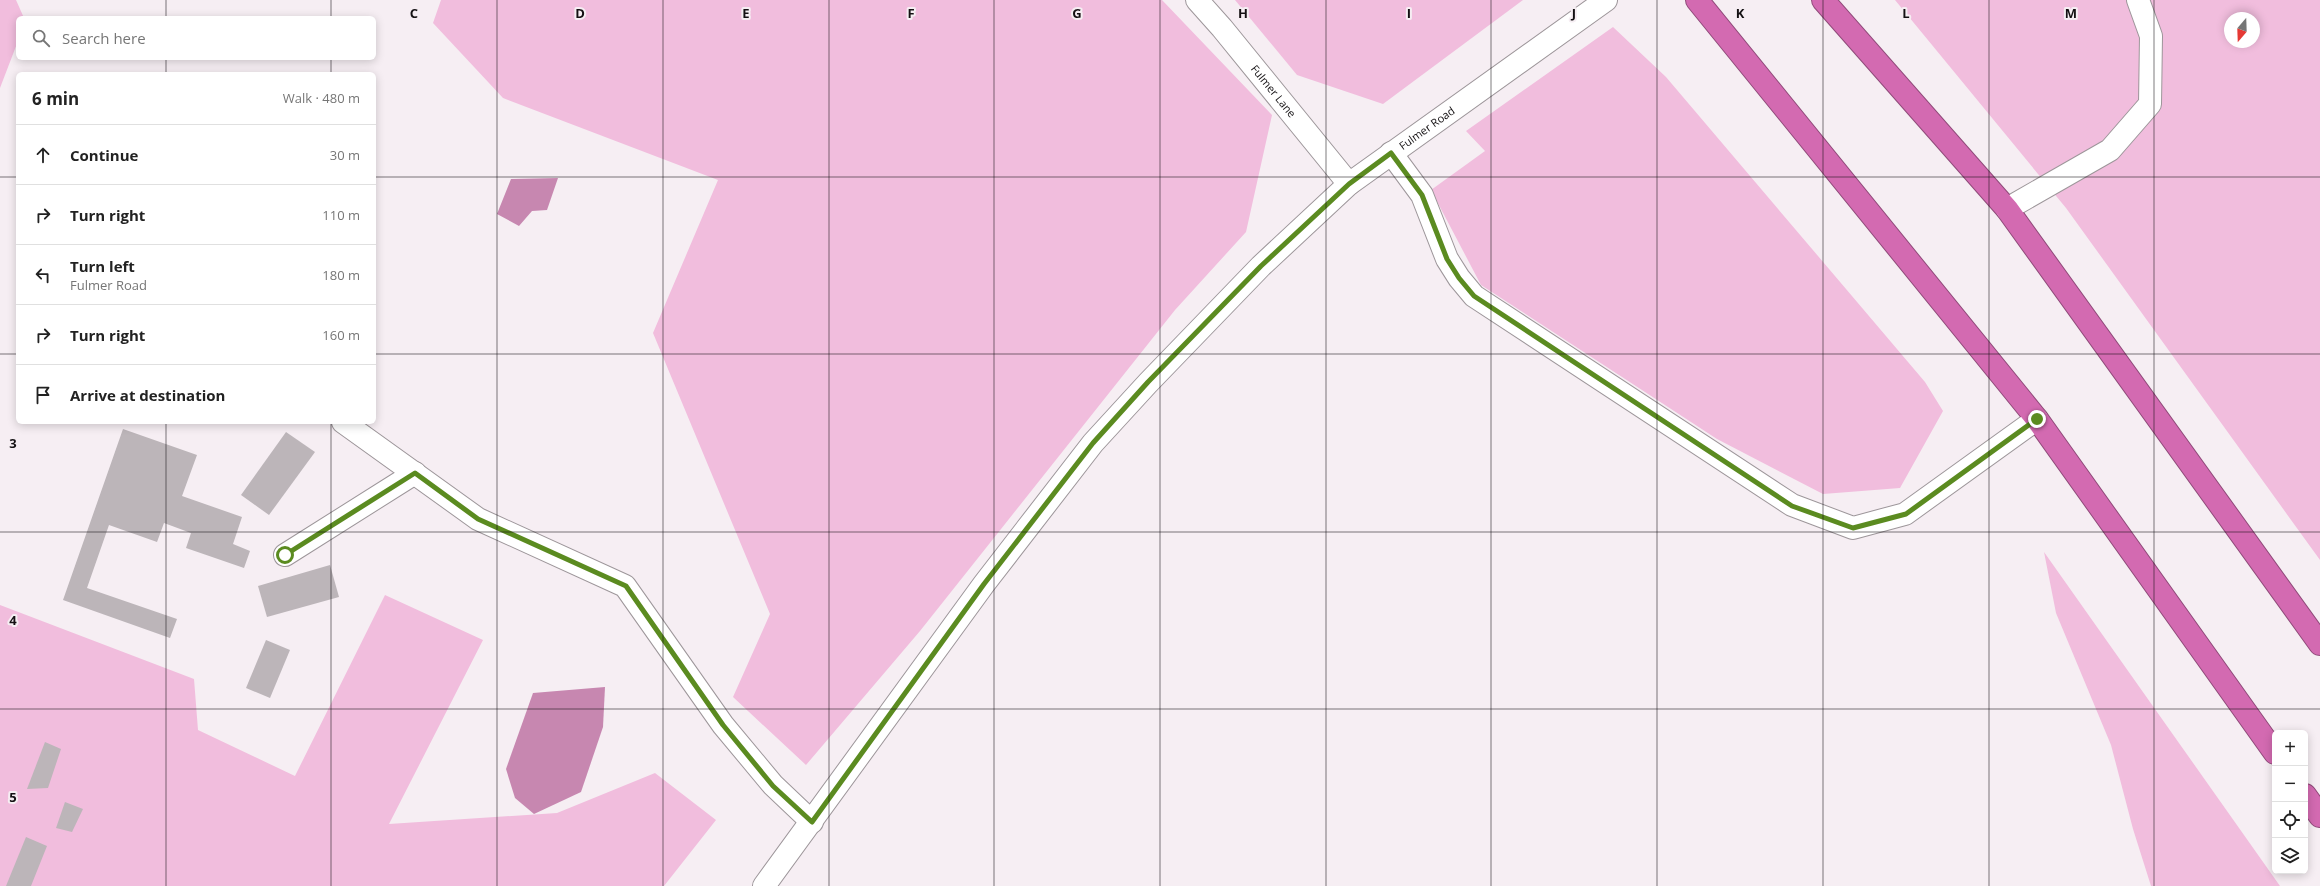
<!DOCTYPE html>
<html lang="en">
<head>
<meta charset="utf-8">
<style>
  :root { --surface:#fff; --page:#f6f6f6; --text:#222; --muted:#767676; --line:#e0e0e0 }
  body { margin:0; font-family:"Open Sans",sans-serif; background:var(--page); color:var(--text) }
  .controls { position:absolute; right:12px; bottom:12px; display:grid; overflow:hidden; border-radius:6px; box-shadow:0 2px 10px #0003 }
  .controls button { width:36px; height:36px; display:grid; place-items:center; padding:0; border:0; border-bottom:1px solid var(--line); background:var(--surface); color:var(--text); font:20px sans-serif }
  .compass { position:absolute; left:2224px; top:12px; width:36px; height:36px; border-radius:50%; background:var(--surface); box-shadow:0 2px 10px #0003; rotate:199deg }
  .stop { position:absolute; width:12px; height:12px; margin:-9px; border:3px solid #5b8b20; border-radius:50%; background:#fff }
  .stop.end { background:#5b8b20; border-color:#fff; box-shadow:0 1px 4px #0008 }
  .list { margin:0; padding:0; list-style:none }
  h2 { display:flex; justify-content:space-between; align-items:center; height:52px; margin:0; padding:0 16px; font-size:17px }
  h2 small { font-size:13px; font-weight:400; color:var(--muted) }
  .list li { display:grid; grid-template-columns:26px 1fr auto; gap:12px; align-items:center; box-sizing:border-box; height:60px; padding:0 16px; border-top:1px solid var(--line) }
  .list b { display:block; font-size:15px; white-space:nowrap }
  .list p { margin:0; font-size:13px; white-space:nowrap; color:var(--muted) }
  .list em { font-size:13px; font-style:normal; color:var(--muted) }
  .icon { flex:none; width:22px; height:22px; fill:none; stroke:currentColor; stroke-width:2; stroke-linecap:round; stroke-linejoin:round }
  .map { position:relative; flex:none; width:2320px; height:886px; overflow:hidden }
  .search { position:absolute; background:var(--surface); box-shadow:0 2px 10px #0003; left:16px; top:16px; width:360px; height:44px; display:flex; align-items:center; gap:10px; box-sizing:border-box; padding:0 14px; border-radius:6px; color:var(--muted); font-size:15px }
  .panel { position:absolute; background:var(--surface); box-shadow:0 2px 10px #0003; left:16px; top:72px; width:360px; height:352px; border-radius:6px }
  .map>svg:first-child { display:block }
</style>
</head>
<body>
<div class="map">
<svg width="2320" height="886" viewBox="0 0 2320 886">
  <rect width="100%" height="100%" fill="#f6eef3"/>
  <g fill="#f1bddd" fill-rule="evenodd">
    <polygon points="0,0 16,0 24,18 18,18 18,41 0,88"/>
    <polygon points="441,0 1162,0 1272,115 1246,232 1175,310 920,631 806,765 733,697 770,614 653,333 718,180 503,98 433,23"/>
    <polygon points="1235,0 1523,0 1383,104 1297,75"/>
    <path d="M 1895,0 L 2320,0 L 2320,560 L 2066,208 ZM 2230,18 L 2254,18 L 2254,42 L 2230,42 Z"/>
    <polygon points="1613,27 1666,77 1925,382 1943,411 1900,488 1823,494 1717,439 1481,285 1431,190 1485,151 1466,131"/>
    <polygon points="2044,552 2280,886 2151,886 2133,829 2111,745 2056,613"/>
    <polygon points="385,595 483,640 389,824 557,813 655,773 716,820 664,886 0,886 0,605 194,679 198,730 295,776"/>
  </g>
  <g fill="#c787b0">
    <polygon points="558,178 547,210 532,211 519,226 497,214 511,179"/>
    <polygon points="605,687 603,727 581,792 534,814 515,798 506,769 533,693"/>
  </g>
  <g fill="#bcb5b9">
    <polygon points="123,429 197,455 182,496 242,517 233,544 250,551 244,568 186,548 191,533 164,523 157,542 109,525 87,588 177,619 170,638 63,600"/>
    <polygon points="286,432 315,452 269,515 241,495"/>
    <polygon points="330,565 339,597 267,617 258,586"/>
    <polygon points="266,640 290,650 270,698 246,688"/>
    <polygon points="45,742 61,749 48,788 27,789"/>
    <polygon points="65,802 83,809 72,832 56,828"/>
    <polygon points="26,837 47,846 31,886 6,886"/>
  </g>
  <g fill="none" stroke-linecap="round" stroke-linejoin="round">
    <defs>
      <g id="minor">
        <path id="s1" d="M 1197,0 L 1222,28 L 1349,184"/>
        <polyline points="1391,153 1422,195 1447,259 1459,278 1474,296 1792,505 1853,528 1905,514 2037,419"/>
        <polyline points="2007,209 2110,150 2150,104 2151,36 2138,0"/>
        <polyline points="343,422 478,519 625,586 723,725 773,785 812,822"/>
        <polyline points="285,555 415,473"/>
        <path id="s2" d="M 764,886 L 984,584 L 1093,443 L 1148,383 L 1261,266 L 1349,184 L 1606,0"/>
      </g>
      <g id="highway">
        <polyline points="1697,0 2037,419 2275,753"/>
        <polyline points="1823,0 2007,209 2320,644"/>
        <polyline points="2305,795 2320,816"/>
      </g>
    </defs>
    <use href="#minor" stroke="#9d969a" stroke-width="24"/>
    <use href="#highway" stroke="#904b7a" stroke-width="24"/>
    <use href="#minor" stroke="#fff" stroke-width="22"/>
    <use href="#highway" stroke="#d36ab1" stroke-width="22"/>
  </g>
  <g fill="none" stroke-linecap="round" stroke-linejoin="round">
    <polyline stroke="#5b8b20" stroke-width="5" points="285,555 415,473 478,519 626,586 723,725 773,786 812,822 984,584 1093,443 1148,382 1261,266 1349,184 1391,153 1422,195 1447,259 1459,278 1474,296 1792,506 1853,528 1906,514 2037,419"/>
  </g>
  <path fill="none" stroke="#141113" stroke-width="1" stroke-opacity="0.55" d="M 166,0 L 166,18M 331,0 L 331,18M 497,0 L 497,886M 663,0 L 663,886M 829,0 L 829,886M 994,0 L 994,886M 1160,0 L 1160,886M 1326,0 L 1326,886M 1491,0 L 1491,886M 1657,0 L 1657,886M 1823,0 L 1823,886M 1989,0 L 1989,886M 2154,0 L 2154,886M 166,58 L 166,74M 331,58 L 331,74M 0,177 L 18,177M 374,177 L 2320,177M 0,354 L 18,354M 374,354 L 2320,354M 166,422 L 166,886M 331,422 L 331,886M 0,532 L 2320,532M 0,709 L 2320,709"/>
  <g text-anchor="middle" stroke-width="4" stroke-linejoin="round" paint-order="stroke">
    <g font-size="11" fill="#141113" stroke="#f6eef3">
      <text dy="4" stroke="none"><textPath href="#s1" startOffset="119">Fulmer Lane</textPath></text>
      <text dy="4" stroke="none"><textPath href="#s2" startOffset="1012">Fulmer Road</textPath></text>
    </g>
  </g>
  <g font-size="13" text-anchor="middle" font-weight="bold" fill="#141113" stroke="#f6eef3" stroke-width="4" stroke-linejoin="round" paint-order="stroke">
    <text x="414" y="18">C</text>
    <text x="580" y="18">D</text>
    <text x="746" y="18">E</text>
    <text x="911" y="18">F</text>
    <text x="1077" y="18">G</text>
    <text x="1243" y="18">H</text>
    <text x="1409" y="18">I</text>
    <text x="1574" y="18">J</text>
    <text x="1740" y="18">K</text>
    <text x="1906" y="18">L</text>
    <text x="2071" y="18">M</text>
    <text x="13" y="448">3</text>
    <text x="13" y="625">4</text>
    <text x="13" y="802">5</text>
  </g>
</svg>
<div class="controls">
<button>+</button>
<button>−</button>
<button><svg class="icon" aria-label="locate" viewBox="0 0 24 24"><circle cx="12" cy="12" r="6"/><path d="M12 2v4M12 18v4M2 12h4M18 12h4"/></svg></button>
<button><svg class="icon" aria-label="layers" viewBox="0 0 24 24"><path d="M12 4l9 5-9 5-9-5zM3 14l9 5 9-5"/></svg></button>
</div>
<svg class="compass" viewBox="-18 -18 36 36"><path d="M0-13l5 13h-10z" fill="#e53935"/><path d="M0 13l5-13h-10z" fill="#767676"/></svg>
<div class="stop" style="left:285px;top:555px"></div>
<div class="stop end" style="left:2037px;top:419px"></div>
<div class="search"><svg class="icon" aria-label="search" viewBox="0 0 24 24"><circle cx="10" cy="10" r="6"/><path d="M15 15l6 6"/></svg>Search here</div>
<section class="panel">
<h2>6 min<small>Walk · 480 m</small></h2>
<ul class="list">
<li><svg class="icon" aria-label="ahead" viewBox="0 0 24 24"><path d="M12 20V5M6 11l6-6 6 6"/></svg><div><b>Continue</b></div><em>30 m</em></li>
<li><svg class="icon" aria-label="right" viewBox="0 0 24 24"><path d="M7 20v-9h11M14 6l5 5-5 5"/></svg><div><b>Turn right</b></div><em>110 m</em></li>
<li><svg class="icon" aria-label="left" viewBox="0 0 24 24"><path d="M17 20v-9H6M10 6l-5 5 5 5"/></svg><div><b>Turn left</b><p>Fulmer Road</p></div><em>180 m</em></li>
<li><svg class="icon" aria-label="right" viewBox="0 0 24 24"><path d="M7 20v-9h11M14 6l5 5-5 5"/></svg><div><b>Turn right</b></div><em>160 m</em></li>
<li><svg class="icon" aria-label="arrive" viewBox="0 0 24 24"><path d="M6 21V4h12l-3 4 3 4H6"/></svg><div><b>Arrive at destination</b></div></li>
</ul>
</section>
</div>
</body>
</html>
